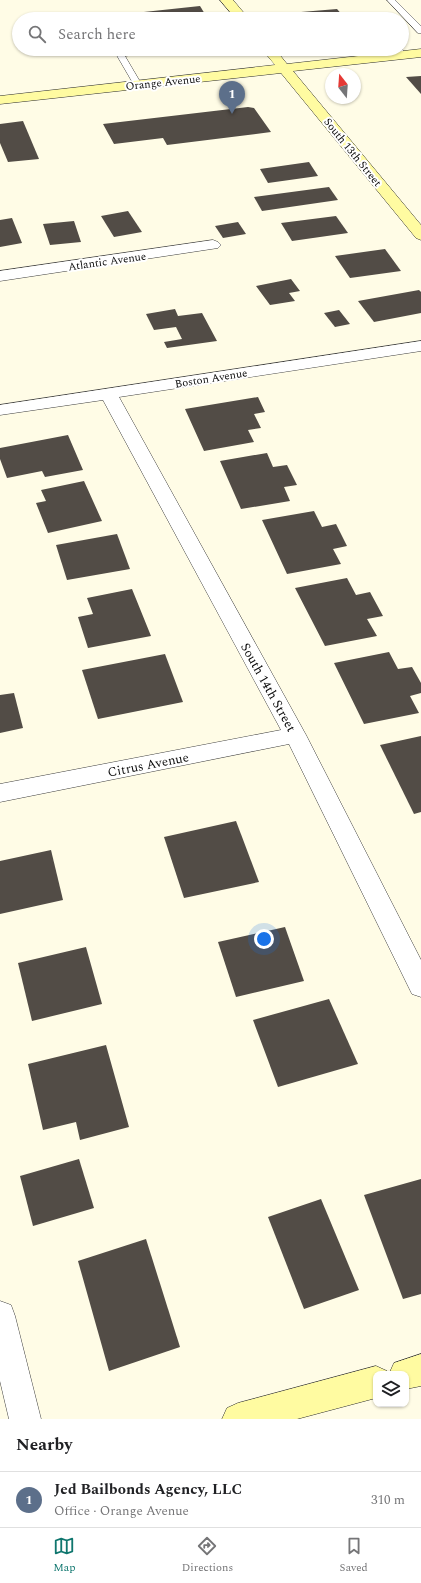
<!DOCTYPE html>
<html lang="en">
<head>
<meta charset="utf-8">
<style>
  :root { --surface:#fff; --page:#f6f6f6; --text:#202124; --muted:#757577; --line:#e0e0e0; --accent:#0f766e }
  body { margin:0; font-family:Spectral,serif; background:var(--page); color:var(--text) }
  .controls { position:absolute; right:12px; bottom:12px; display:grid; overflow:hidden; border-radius:8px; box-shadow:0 1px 3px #0004 }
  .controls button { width:36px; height:36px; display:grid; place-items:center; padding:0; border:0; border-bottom:1px solid var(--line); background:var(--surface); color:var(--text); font:20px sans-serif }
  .compass { position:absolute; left:325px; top:68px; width:36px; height:36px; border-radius:50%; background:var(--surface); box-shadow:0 1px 3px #0004; rotate:343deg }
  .you { position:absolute; left:264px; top:939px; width:14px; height:14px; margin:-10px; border:3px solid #fff; border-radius:50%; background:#1a73e8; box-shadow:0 0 0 6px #1a73e833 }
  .badge { display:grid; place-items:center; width:26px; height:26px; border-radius:50%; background:var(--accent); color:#fff; font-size:13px; font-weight:700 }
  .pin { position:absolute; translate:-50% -33px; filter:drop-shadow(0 1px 2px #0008) }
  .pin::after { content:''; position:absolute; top:21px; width:14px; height:12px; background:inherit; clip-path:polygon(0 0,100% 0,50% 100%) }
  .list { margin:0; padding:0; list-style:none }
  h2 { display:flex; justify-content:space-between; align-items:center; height:52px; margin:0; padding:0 16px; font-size:17px }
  h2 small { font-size:13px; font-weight:400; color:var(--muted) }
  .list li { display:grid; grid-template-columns:26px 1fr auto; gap:12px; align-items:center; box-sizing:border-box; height:56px; padding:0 16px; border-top:1px solid var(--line) }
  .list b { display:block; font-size:15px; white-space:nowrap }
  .list p { margin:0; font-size:13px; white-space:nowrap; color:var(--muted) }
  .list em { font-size:13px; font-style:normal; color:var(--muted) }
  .icon { flex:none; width:22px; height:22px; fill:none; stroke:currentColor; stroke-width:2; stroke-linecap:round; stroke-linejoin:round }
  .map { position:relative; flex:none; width:421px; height:1419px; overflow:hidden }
  .search { position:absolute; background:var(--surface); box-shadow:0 1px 3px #0004; left:12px; right:12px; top:12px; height:44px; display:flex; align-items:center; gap:10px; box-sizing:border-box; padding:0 14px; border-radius:22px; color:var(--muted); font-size:15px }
  .sheet { height:108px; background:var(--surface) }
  nav { display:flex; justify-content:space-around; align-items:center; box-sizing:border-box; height:56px; border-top:1px solid var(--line); background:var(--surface); font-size:11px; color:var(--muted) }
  nav a { display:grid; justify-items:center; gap:2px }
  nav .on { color:var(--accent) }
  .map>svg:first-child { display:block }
</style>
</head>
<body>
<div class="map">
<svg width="421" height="1419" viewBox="0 0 421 1419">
  <rect width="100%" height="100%" fill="#fffce6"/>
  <g fill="#524c46">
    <polygon points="200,6 208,19 98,19 97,17"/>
    <polygon points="337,9 344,17 334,18 335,19 307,19 301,12"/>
    <polygon points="421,76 421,94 406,77"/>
    <polygon points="248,107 254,108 271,132 167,145 163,138 114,144 103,124"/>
    <polygon points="23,121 39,159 8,162 0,143 0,124"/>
    <polygon points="309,162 318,176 268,183 260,169"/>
    <polygon points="329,187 338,200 262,211 254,197"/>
    <polygon points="128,211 142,232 114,237 101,216"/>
    <polygon points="336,216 348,233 292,241 281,223"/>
    <polygon points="12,218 22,243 0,247 0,220"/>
    <polygon points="74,221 81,242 50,245 43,224"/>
    <polygon points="238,222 246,234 223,238 215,226"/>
    <polygon points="385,249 401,271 350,278 335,256"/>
    <polygon points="291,279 300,291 289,293 295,301 270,305 256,286"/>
    <polygon points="419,290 421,292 421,313 374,322 358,301"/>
    <polygon points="175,309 178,316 202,313 217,341 167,348 164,342 182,339 176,327 154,330 146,314"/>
    <polygon points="339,310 350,324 335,327 324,313"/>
    <polygon points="258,397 265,412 254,414 261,428 248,430 254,442 204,451 185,409"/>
    <polygon points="68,435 83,470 45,477 42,471 7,478 0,459 0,448"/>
    <polygon points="267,453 273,467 287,465 297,485 284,487 290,501 241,509 220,461"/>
    <polygon points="84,481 102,521 48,533 36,503 46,501 41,490"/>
    <polygon points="314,511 322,527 336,524 347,546 333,549 341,564 287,574 262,520"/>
    <polygon points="117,534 130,569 67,580 56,545"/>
    <polygon points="347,578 356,595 370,592 383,616 367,619 377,636 325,646 295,588"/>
    <polygon points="132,589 151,636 88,648 78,617 93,614 87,598"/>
    <polygon points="389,652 398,669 412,667 421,683 421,693 410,696 419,713 364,724 334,663"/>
    <polygon points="165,654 183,702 98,719 82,670"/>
    <polygon points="14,693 23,728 0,733 0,695"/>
    <polygon points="421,736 421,812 414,814 380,745"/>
    <polygon points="236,821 259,882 184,898 164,837"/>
    <polygon points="51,850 63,900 0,914 0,861"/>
    <polygon points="285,927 304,981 236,997 218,942"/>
    <polygon points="86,947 102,1004 32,1021 18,963"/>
    <polygon points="329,999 358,1064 278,1087 253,1020"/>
    <polygon points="106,1045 129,1127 80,1140 76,1122 43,1130 28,1064"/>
    <polygon points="79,1159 94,1208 33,1226 20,1176"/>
    <polygon points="421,1179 421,1294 403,1299 364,1195"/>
    <polygon points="321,1199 359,1290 304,1309 268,1217"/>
    <polygon points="146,1239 180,1347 109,1371 78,1261"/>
  </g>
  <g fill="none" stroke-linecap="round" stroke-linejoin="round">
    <defs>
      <g id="lane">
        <polygon points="387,0 395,0 421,26 421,33 418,33"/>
        <polygon points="141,49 164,49 160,51 125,56 142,85 138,88 134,85 116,54 120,52"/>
        <polygon points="394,49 402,49 407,55 406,57 400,57"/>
      </g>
      <g id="street">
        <polygon points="213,240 218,242 221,245 218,248 0,281 0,271"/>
        <polygon points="421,341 421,351 119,397 306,735 421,960 421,997 412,994 289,744 0,802 0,784 281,730 103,400 0,415 0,405"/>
        <polygon points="0,1301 11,1305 15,1316 41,1419 9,1419 0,1381"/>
      </g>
      <g id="secondary">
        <polygon points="220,0 233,0 249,19 236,19"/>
        <polygon points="262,49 275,49 287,64 421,49 421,57 293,71 421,225 421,240 416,238 281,73 0,104 0,96 275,65"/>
        <polygon points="421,1354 421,1386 406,1389 406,1374 389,1374 394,1363"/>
        <polygon points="376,1366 387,1371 388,1374 376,1374 376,1398 297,1419 222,1419 227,1408 238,1403"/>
      </g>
    </defs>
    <use href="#lane" stroke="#3d3d3d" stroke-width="1"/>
    <use href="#street" stroke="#3d3d3d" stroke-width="1"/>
    <use href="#secondary" stroke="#2c2c2c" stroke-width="1"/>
    <use href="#lane" fill="#fff" fill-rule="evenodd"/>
    <use href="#street" fill="#fff" fill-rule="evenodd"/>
    <use href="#secondary" fill="#fffba1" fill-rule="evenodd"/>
  </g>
  <g text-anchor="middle" stroke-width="4" stroke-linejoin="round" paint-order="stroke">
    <g font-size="11" fill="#0a0a0a" stroke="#fff">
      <text transform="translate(163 82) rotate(-6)" y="4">Orange Avenue</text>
      <text transform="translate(353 152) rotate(51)" y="4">South 13th Street</text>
      <text transform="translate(107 261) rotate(-8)" y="4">Atlantic Avenue</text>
      <text transform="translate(211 378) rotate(-9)" y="4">Boston Avenue</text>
    </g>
    <g font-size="13" fill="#0a0a0a" stroke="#fff">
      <text transform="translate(269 687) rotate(61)" y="5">South 14th Street</text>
      <text transform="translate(148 764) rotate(-11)" y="5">Citrus Avenue</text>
    </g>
  </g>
</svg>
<div class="controls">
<button><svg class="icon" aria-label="layers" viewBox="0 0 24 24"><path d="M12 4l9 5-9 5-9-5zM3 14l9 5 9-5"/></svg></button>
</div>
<svg class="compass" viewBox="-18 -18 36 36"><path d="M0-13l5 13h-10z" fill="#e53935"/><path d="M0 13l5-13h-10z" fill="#757577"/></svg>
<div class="you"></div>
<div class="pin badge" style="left:232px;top:114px;background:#5c6f8a">1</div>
<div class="search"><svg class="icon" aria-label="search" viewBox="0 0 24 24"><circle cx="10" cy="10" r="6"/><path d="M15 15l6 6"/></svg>Search here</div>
</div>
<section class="sheet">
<h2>Nearby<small></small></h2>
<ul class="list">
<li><span class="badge" style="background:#5c6f8a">1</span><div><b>Jed Bailbonds Agency, LLC</b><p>Office · Orange Avenue</p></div><em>310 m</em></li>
</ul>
</section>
<nav>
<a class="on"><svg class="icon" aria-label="map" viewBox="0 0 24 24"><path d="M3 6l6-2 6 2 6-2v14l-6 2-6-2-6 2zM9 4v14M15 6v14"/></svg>Map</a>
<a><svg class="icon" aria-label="directions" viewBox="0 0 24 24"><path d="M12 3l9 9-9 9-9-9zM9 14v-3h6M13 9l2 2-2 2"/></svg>Directions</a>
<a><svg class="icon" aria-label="saved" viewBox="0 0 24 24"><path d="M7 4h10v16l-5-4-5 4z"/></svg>Saved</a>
</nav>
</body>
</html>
